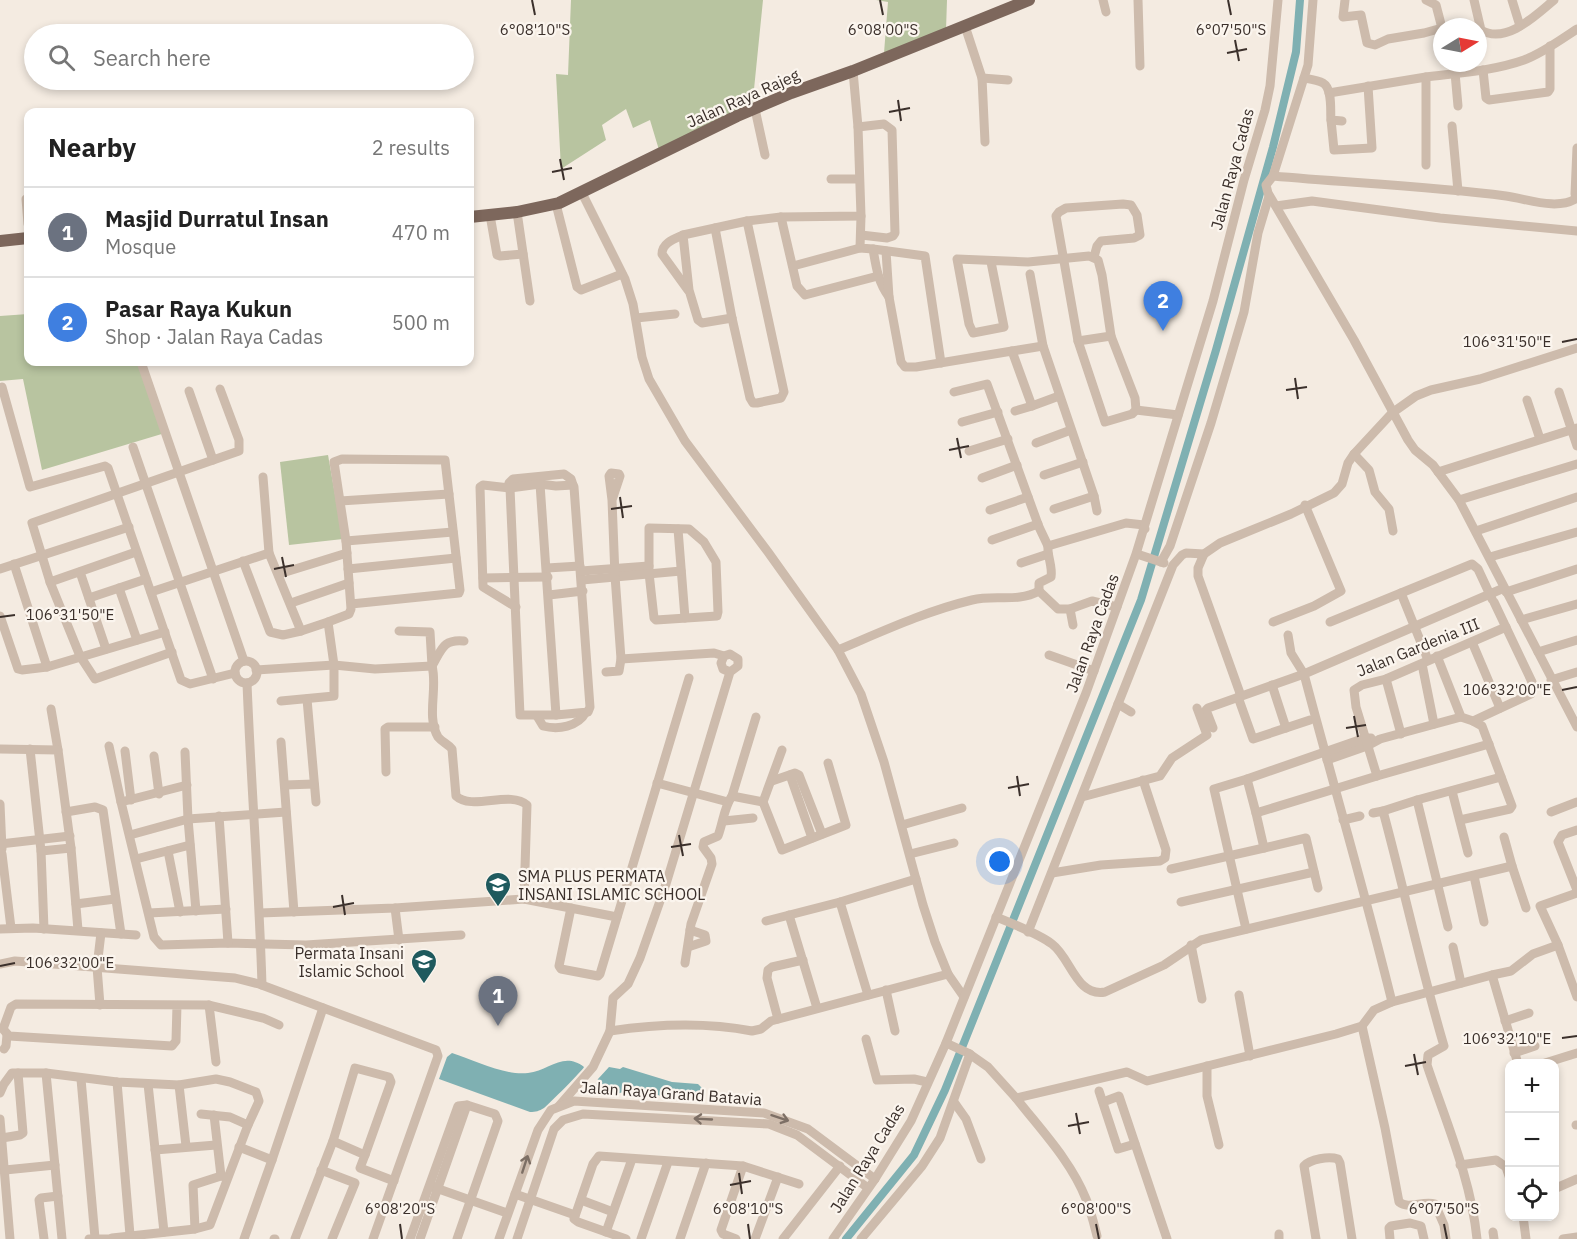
<!DOCTYPE html>
<html lang="en">
<head>
<meta charset="utf-8">
<style>
  :root { --surface:#fff; --page:#f2f2f2; --text:#222; --muted:#767676; --line:#e0e0e0; --accent:#0f766e }
  body { margin:0; font-family:"IBM Plex Sans",sans-serif; background:var(--page); color:var(--text) }
  .controls { position:absolute; right:18px; bottom:18px; display:grid; overflow:hidden; border-radius:12px; box-shadow:0 3px 9px #0003 }
  .controls button { width:54px; height:54px; display:grid; place-items:center; padding:0; border:0; border-bottom:2px solid var(--line); background:var(--surface); color:var(--text); font:30px sans-serif }
  .compass { position:absolute; left:1433px; top:18px; width:54px; height:54px; border-radius:50%; background:var(--surface); box-shadow:0 3px 9px #0003; rotate:80deg }
  .you { position:absolute; left:1000px; top:862px; width:21px; height:21px; margin:-15px; border:4px solid #fff; border-radius:50%; background:#1a73e8; box-shadow:0 0 0 9px #1a73e833 }
  .badge { display:grid; place-items:center; width:39px; height:39px; border-radius:50%; background:var(--accent); color:#fff; font-size:20px; font-weight:700 }
  .pin { position:absolute; translate:-50% -50px; filter:drop-shadow(0 2px 3px #0008) }
  .pin::after { content:''; position:absolute; top:32px; width:21px; height:18px; background:inherit; clip-path:polygon(0 0,100% 0,50% 100%) }
  .list { margin:0; padding:0; list-style:none }
  h2 { display:flex; justify-content:space-between; align-items:center; height:78px; margin:0; padding:0 24px; font-size:26px }
  h2 small { font-size:20px; font-weight:400; color:var(--muted) }
  .list li { display:grid; grid-template-columns:39px 1fr auto; gap:18px; align-items:center; box-sizing:border-box; height:90px; padding:0 24px; border-top:2px solid var(--line) }
  .list b { display:block; font-size:22px; white-space:nowrap }
  .list p { margin:0; font-size:20px; white-space:nowrap; color:var(--muted) }
  .list em { font-size:20px; font-style:normal; color:var(--muted) }
  .icon { flex:none; width:33px; height:33px; fill:none; stroke:currentColor; stroke-width:2; stroke-linecap:round; stroke-linejoin:round }
  .map { position:relative; flex:none; width:1577px; height:1239px; overflow:hidden }
  .search { position:absolute; background:var(--surface); box-shadow:0 3px 9px #0003; left:24px; top:24px; width:450px; height:66px; display:flex; align-items:center; gap:15px; box-sizing:border-box; padding:0 21px; border-radius:33px; color:var(--muted); font-size:22px }
  .panel { position:absolute; background:var(--surface); box-shadow:0 3px 9px #0003; left:24px; top:108px; width:450px; height:258px; border-radius:12px }
  .map>svg:first-child { display:block }
</style>
</head>
<body>
<div class="map">
<svg width="1577" height="1239" viewBox="0 0 1577 1239">
  <rect width="100%" height="100%" fill="#f4ebe1"/>
  <g fill="#b8c4a0">
    <polygon points="571,0 763,0 752,109 659,150 650,120 633,128 626,109 602,125 606,140 561,169 556,74 568,75"/>
    <polygon points="876,0 947,0 946,30 884,53 888,2"/>
    <polygon points="28,314 28,362 137,362 165,433 42,470 23,379 0,381 0,316"/>
    <polygon points="328,455 343,539 289,545 280,462"/>
  </g>
  <g fill="#7fb0b2">
    <path d="M 452,1053 C 474,1060 505,1076 528,1073 C 549,1071 563,1051 584,1067 C 583,1070 549,1104 544,1108 C 539,1111 536,1112 530,1112 L 439,1079 L 447,1057 Z"/>
    <polygon points="609,1067 620,1069 623,1067 672,1082 698,1084 702,1088 700,1100 675,1093 661,1096 641,1090 626,1091 611,1096 599,1096 594,1092 598,1079"/>
  </g>
  <g fill="none" stroke-linecap="round" stroke-linejoin="round">
    <polyline stroke="#7fb0b2" stroke-width="8" points="846,1239 914,1155 945,1090 1141,600 1216,350 1273,147 1296,52 1300,0"/>
    <g stroke="#cdbbac" stroke-width="9">
      <polyline points="1103,0 1106,12"/>
      <polyline points="1138,0 1140,66"/>
      <polyline points="1313,0 1308,65 1273,176 1266,185 1268,193 1354,340 1408,440 1415,450 1433,465 1459,500 1577,727"/>
      <polyline points="1345,0 1343,17 1361,15 1367,43 1375,45 1388,39 1424,33 1442,28"/>
      <polyline points="1426,0 1436,5 1442,28"/>
      <path d="M 1474,0 L 1481,30 C 1506,45 1536,15 1554,0"/>
      <polyline points="1512,0 1520,26"/>
      <polyline points="965,26 982,78 985,142"/>
      <polyline points="1483,70 1486,98 1489,100 1548,92 1550,89 1550,46"/>
      <polyline points="1455,73 1458,106"/>
      <polyline points="982,78 1008,80"/>
      <path d="M 1304,78 C 1310,79 1318,80 1323,83 C 1333,89 1330,111 1331,120 L 1342,121"/>
      <polyline points="1329,93 1426,77"/>
      <polyline points="755,109 765,155"/>
      <polyline points="1331,120 1334,150 1372,148 1368,86"/>
      <polyline points="1452,126 1458,191"/>
      <polyline points="858,127 884,124 892,130 895,233 893,236 887,238 861,235"/>
      <polyline points="1577,148 1575,194 1577,198"/>
      <path d="M 1426,165 L 1426,77 C 1458,73 1493,71 1524,60 C 1543,53 1560,40 1577,29"/>
      <path d="M 1273,176 C 1351,183 1429,186 1506,196 C 1528,199 1557,211 1577,198"/>
      <polyline points="831,179 859,179"/>
      <polyline points="582,193 625,279 633,304 642,357 649,379 685,441 768,552 838,650 861,694 884,762 923,905 935,942 948,974 964,997"/>
      <polyline points="26,199 28,224"/>
      <polyline points="556,204 577,287 581,290 622,274"/>
      <polyline points="1276,206 1312,201 1440,218 1577,231"/>
      <polyline points="517,212 530,301"/>
      <polyline points="490,215 497,255 500,256 523,254"/>
      <path d="M 861,216 L 860,248 L 873,249 C 876,267 878,282 889,297"/>
      <polyline points="781,217 797,286 805,295 878,276"/>
      <polyline points="715,228 732,318 750,398 753,403 757,403 781,398 784,392 747,221"/>
      <path d="M 683,235 C 674,239 662,243 662,254 L 688,290"/>
      <polyline points="873,249 925,256 941,363"/>
      <polyline points="886,251 889,297 901,362 905,367 916,367 1012,351 1032,406 1059,396"/>
      <polyline points="1094,257 1097,246 1101,241 1134,238 1140,235 1137,215 1131,205 1123,204 1066,208 1059,212 1056,216 1078,341 1105,422 1132,414 1136,410 1135,398 1111,336"/>
      <polyline points="991,262 1004,327 973,333 969,324 957,259 1028,262 1089,256 1098,260 1102,275 1111,336 1078,341"/>
      <polyline points="793,266 860,248"/>
      <polyline points="1030,274 1043,346 1094,496 1054,509"/>
      <polyline points="636,318 675,314"/>
      <polyline points="732,318 702,323 698,320 689,290 683,235 747,221 781,217 861,216 858,127 853,71"/>
      <polyline points="1012,351 1043,346"/>
      <polyline points="141,362 244,661"/>
      <polyline points="2,387 30,487 105,466 108,468 181,680 190,684 235,673"/>
      <polyline points="189,391 213,460"/>
      <polyline points="954,392 987,384 1039,527 1048,546 1126,523 1144,525 1145,529"/>
      <polyline points="1559,392 1577,446"/>
      <polyline points="1527,400 1540,439"/>
      <polyline points="1136,410 1178,415"/>
      <polyline points="1015,411 1032,406"/>
      <polyline points="962,422 998,412"/>
      <polyline points="1036,443 1071,430"/>
      <polyline points="133,447 213,679"/>
      <polyline points="969,451 1008,439"/>
      <polyline points="1354,454 1369,470 1375,492 1389,509 1393,531"/>
      <polyline points="1438,472 1577,428"/>
      <polyline points="1044,475 1083,462"/>
      <polyline points="263,477 269,553"/>
      <polyline points="982,478 1017,465"/>
      <polygon points="540,484 556,486 573,485 574,487 590,707 588,712 556,715"/>
      <polyline points="508,487 509,483 513,479 564,474 571,479 573,485"/>
      <polyline points="510,488 520,715 556,715"/>
      <polyline points="1094,496 1097,511"/>
      <polyline points="1459,500 1577,464"/>
      <polyline points="340,501 449,494"/>
      <polyline points="990,510 1028,497"/>
      <polygon points="649,528 689,529 704,542 716,562 718,612 717,616 656,620 654,618 649,573"/>
      <polyline points="678,529 685,618"/>
      <polyline points="1476,531 1577,497"/>
      <polyline points="992,540 1038,524"/>
      <polyline points="346,541 453,532"/>
      <polyline points="1204,554 1198,568 1198,576 1241,696"/>
      <polyline points="1140,555 1164,563"/>
      <polyline points="1490,557 1577,532"/>
      <polyline points="243,561 270,632 283,635 301,631"/>
      <polyline points="1161,562 1170,546 1211,423 1244,312 1258,233 1269,196"/>
      <polyline points="1021,563 1048,554"/>
      <polyline points="14,564 47,667 165,632"/>
      <polyline points="547,568 580,566"/>
      <polyline points="0,569 129,527"/>
      <polyline points="348,569 456,558"/>
      <polyline points="581,571 649,566"/>
      <polyline points="80,572 106,649"/>
      <polyline points="279,574 347,553"/>
      <polyline points="483,578 548,577"/>
      <polyline points="582,580 681,571"/>
      <polyline points="50,582 136,552"/>
      <polyline points="119,588 137,640"/>
      <path d="M 1039,591 L 1039,583 L 1051,577 C 1053,567 1047,556 1048,546"/>
      <polyline points="151,592 269,553 301,631 328,622 334,665 334,696 281,701"/>
      <polyline points="1506,592 1577,569"/>
      <polyline points="1401,593 1428,660"/>
      <polyline points="549,595 583,591"/>
      <polyline points="89,598 146,579"/>
      <polyline points="291,603 349,583"/>
      <polyline points="516,607 483,587 480,487 483,485 510,488 540,484"/>
      <polyline points="1070,609 1073,625"/>
      <polyline points="0,616 18,669 22,670 47,667"/>
      <polyline points="1521,620 1577,604"/>
      <polyline points="328,622 349,614 351,609 346,541 334,462 342,459 445,460 460,590 459,593 351,604"/>
      <polyline points="1273,622 1314,606 1341,591 1305,505"/>
      <polyline points="1330,622 1472,564 1478,569 1492,599"/>
      <polyline points="399,631 430,632 432,666"/>
      <polyline points="1472,642 1500,708"/>
      <path d="M 838,650 C 881,632 926,611 972,600 C 995,594 1017,603 1039,591 L 1058,609 L 1070,609 L 1092,601 L 1117,607"/>
      <polyline points="172,652 95,679 80,656 50,582 32,523 239,451 239,440 220,389"/>
      <polyline points="1538,652 1577,640"/>
      <polyline points="1049,655 1094,671"/>
      <polyline points="1437,656 1461,717 1473,721 1531,694 1533,690 1532,682 1494,602"/>
      <polyline points="621,659 714,653 724,656"/>
      <circle cx="246" cy="672" r="11"/>
      <polyline points="1422,664 1434,724"/>
      <path d="M 432,666 C 442,649 443,639 464,641"/>
      <path d="M 256,670 L 334,665 L 375,669 L 432,666 C 438,688 426,716 438,737 C 442,742 448,744 452,749 L 456,796 C 472,811 510,790 527,805 L 524,899 L 617,917"/>
      <polyline points="606,672 619,671 621,659 615,576 612,500 609,476 611,473 619,474 620,476 612,500"/>
      <polyline points="1386,679 1401,734"/>
      <polyline points="1551,680 1577,672"/>
      <path d="M 247,683 C 251,784 259,885 262,985"/>
      <polyline points="1272,685 1286,728"/>
      <polyline points="1238,697 1253,739 1310,720"/>
      <polyline points="307,699 316,802"/>
      <polyline points="51,709 58,750"/>
      <polyline points="1131,712 1118,704 1173,565 1182,555 1186,553 1204,554 1220,543 1291,514 1334,493 1342,484 1348,463 1354,454 1392,413 1416,396 1431,390 1480,379 1577,348"/>
      <path d="M 537,716 L 543,726 C 558,730 578,727 586,712"/>
      <polyline points="1213,728 1206,710 1208,708 1304,674 1291,653 1288,635"/>
      <polyline points="281,742 294,912"/>
      <polyline points="109,746 121,802"/>
      <polyline points="0,749 58,750 71,848 78,930"/>
      <polyline points="30,749 41,851 44,929"/>
      <polyline points="782,750 763,802 782,850 846,825 828,763"/>
      <polyline points="125,751 131,800"/>
      <polyline points="185,752 188,819 196,911"/>
      <polyline points="154,756 159,794"/>
      <polyline points="1327,760 1367,746 1380,739 1461,717"/>
      <polyline points="386,772 385,729 388,727 435,727"/>
      <polyline points="790,775 812,838"/>
      <polyline points="1377,776 1489,744"/>
      <polyline points="1247,779 1365,738 1371,738"/>
      <polyline points="772,781 795,773 799,775 822,834"/>
      <polyline points="657,783 728,802"/>
      <polyline points="187,785 121,802 154,937 161,945 228,943 306,945 461,935"/>
      <polyline points="285,785 314,784"/>
      <polyline points="1452,791 1468,853"/>
      <polyline points="732,796 763,802"/>
      <polyline points="1082,797 1160,776 1172,758 1207,735 1197,708"/>
      <polyline points="1417,800 1501,777"/>
      <polyline points="0,804 2,849"/>
      <polyline points="1383,811 1417,800 1448,927"/>
      <polyline points="66,812 95,807 103,810 121,934"/>
      <polyline points="1551,812 1577,802"/>
      <path d="M 1373,813 L 1383,811 C 1404,889 1421,968 1444,1046 L 1428,1055 L 1427,1065 C 1446,1122 1471,1179 1477,1239"/>
      <polyline points="219,816 228,943"/>
      <polyline points="1343,820 1360,816"/>
      <polyline points="1460,820 1510,809 1512,806 1482,726 1473,721"/>
      <polyline points="724,821 753,818"/>
      <polyline points="902,825 962,808"/>
      <polyline points="1577,830 1562,835 1558,842 1577,890"/>
      <polyline points="130,835 188,819 286,812"/>
      <polyline points="1504,837 1512,866"/>
      <polyline points="0,844 70,836"/>
      <polyline points="1264,848 1306,838 1318,888"/>
      <polyline points="41,851 71,848"/>
      <polyline points="168,851 180,912"/>
      <polyline points="0,854 2,854 11,928"/>
      <polyline points="910,854 954,843"/>
      <polyline points="136,859 190,845"/>
      <polyline points="1171,869 1264,848 1256,813"/>
      <polyline points="1052,873 1101,865 1160,861 1165,858 1166,850 1143,780"/>
      <polyline points="1474,876 1484,922"/>
      <polyline points="1577,893 1540,906 1558,945 1577,997"/>
      <polyline points="840,902 868,995"/>
      <polyline points="1181,902 1314,872"/>
      <polyline points="76,904 115,899"/>
      <polyline points="395,908 399,940"/>
      <polyline points="571,908 559,966 561,969 598,976 600,974 689,678"/>
      <polyline points="149,913 226,909"/>
      <polyline points="260,913 395,908 524,899"/>
      <polyline points="789,915 817,1008"/>
      <path d="M 996,917 C 1011,923 1039,934 1052,944 C 1071,958 1076,997 1105,992 L 1164,965 L 1201,940 L 1512,866 L 1526,908"/>
      <polyline points="766,921 840,902 916,879"/>
      <polyline points="0,929 33,928 136,935"/>
      <polyline points="1246,929 1214,789 1247,779 1256,813 1377,776 1356,707 1354,690 1362,685 1386,679 1506,627"/>
      <polyline points="1028,932 1118,704"/>
      <polyline points="1191,945 1202,999"/>
      <polyline points="688,947 706,941 705,935 690,930"/>
      <polyline points="1453,947 1461,983"/>
      <path d="M 685,963 L 691,924 L 712,864 L 711,858 L 703,847 L 704,842 L 718,836 C 723,823 724,807 732,796 L 756,717"/>
      <polyline points="0,964 15,961 235,978 259,984 436,1050 438,1056 373,1239"/>
      <polyline points="1492,975 1518,1064"/>
      <polyline points="886,990 895,1031"/>
      <polyline points="1239,995 1250,1056"/>
      <path d="M 1392,1002 C 1365,892 1333,784 1304,674 L 1504,588"/>
      <polyline points="100,1005 97,967 101,933"/>
      <polyline points="177,1005 176,1041 172,1046 9,1036 3,1029 11,1007 16,1004 209,1005 263,1018 279,1025"/>
      <polyline points="209,1005 216,1062"/>
      <polyline points="778,1019 767,978 768,970 772,967 803,960"/>
      <polyline points="1505,1021 1529,1013"/>
      <path d="M 1362,1026 L 1385,1128 L 1399,1202 C 1409,1210 1423,1200 1435,1204 L 1444,1225 L 1446,1239"/>
      <path d="M 610,1031 C 657,1024 705,1022 752,1031 L 761,1029 L 771,1021 L 948,974"/>
      <polyline points="866,1039 877,1080 914,1079 927,1082"/>
      <polyline points="946,1043 968,1053 988,1067 1016,1098 1127,1072 1147,1081 1336,1034 1362,1026 1374,1010 1392,1002 1492,975 1511,971 1533,954 1558,945"/>
      <polyline points="4,1049 6,1046 7,1035"/>
      <polyline points="1514,1053 1535,1046"/>
      <polyline points="1545,1063 1577,1053"/>
      <polyline points="1207,1066 1207,1096 1219,1145"/>
      <polyline points="46,1073 62,1239"/>
      <polyline points="81,1079 95,1238"/>
      <polyline points="117,1082 130,1235"/>
      <polyline points="148,1084 164,1232"/>
      <polyline points="179,1085 186,1146"/>
      <polyline points="1099,1091 1118,1149 1135,1144"/>
      <polyline points="0,1093 4,1084 12,1073 46,1073 117,1082 179,1085 216,1079 230,1082 256,1092 259,1101 248,1125 210,1225 195,1229 112,1238"/>
      <path d="M 1016,1098 C 1041,1130 1071,1161 1086,1199 C 1091,1211 1094,1224 1097,1236"/>
      <polyline points="954,1102 966,1119 981,1159"/>
      <polyline points="1103,1102 1119,1096 1167,1239"/>
      <polyline points="559,1106 593,1067 610,1031 613,998 628,984 640,958 666,884 730,672 738,666 738,659 730,654 724,656 721,663 723,669 730,672"/>
      <polyline points="201,1114 230,1117 248,1125"/>
      <polyline points="214,1115 221,1176 225,1177"/>
      <polyline points="0,1119 10,1239"/>
      <polyline points="1576,1125 1577,1125"/>
      <polyline points="2,1138 20,1135 23,1133 18,1073"/>
      <polyline points="333,1141 355,1068 389,1077 391,1082 365,1155"/>
      <polyline points="239,1147 272,1160"/>
      <polyline points="155,1150 216,1145"/>
      <polyline points="1460,1165 1496,1160 1506,1167 1510,1179"/>
      <polyline points="5,1170 55,1165"/>
      <polyline points="321,1170 355,1183 332,1239"/>
      <polyline points="433,1187 507,1213"/>
      <polyline points="1554,1189 1577,1179"/>
      <polyline points="515,1194 575,1215"/>
      <polyline points="581,1200 613,1212"/>
      <polyline points="1523,1216 1526,1239"/>
      <polyline points="195,1229 193,1185 221,1176"/>
      <polyline points="606,1232 632,1159"/>
      <polyline points="1493,1232 1494,1239"/>
      <polyline points="1279,1234 1279,1239"/>
      <polyline points="44,1239 39,1200 41,1198 58,1196"/>
      <polyline points="89,1239 112,1239"/>
      <polyline points="244,1239 272,1160 323,1008"/>
      <polyline points="274,1239 275,1239"/>
      <polyline points="295,1239 333,1141 365,1155 360,1168 394,1181"/>
      <polyline points="410,1239 458,1106 467,1105 495,1114 498,1121 457,1239"/>
      <polyline points="420,1239 467,1105"/>
      <polyline points="499,1239 538,1130 551,1110 574,1101 764,1113 808,1129 875,1179"/>
      <polyline points="517,1239 554,1129 563,1120 583,1114 769,1124 797,1135 868,1188"/>
      <polyline points="626,1239 578,1222 574,1219 593,1164 599,1156 743,1166 799,1184"/>
      <polyline points="641,1239 668,1162"/>
      <polyline points="680,1239 706,1163"/>
      <polyline points="736,1239 723,1234 721,1230 743,1166"/>
      <polyline points="755,1239 778,1177"/>
      <polyline points="783,1239 840,1166"/>
      <polyline points="833,1239 875,1179 911,1121 946,1043 1086,693 1136,554 1213,301 1244,180 1265,110 1270,86 1278,0"/>
      <polyline points="861,1239 922,1166 940,1138 970,1054"/>
      <path d="M 1316,1239 L 1304,1166 C 1310,1159 1329,1156 1338,1159 L 1340,1163 L 1352,1239"/>
      <polyline points="1390,1239 1389,1228 1391,1226 1410,1223 1421,1226 1424,1239"/>
      <polyline points="1563,1239 1577,1237"/>
    </g>
    <g stroke="#7d675c" stroke-width="12">
      <polyline points="470,217 517,212 559,203 737,116 791,93 853,71 1029,0"/>
      <polyline points="0,241 28,238"/>
    </g>
  </g>
  <defs><path id="oneway-shaft" d="M-6 0H5M1.5-3L5.5 0L1.5 3" fill="none" stroke-width="1.6" stroke-linecap="round" stroke-linejoin="round" transform="scale(1.5)"/></defs>
  <g stroke="#7d6f65">
    <use href="#oneway-shaft" transform="translate(780 1118) rotate(18)"/>
    <use href="#oneway-shaft" transform="translate(703 1119) rotate(-177)"/>
    <use href="#oneway-shaft" transform="translate(525 1164) rotate(-72)"/>
  </g>
  <path fill="none" stroke="#3b302b" stroke-width="2" d="M 532,0 L 535,15M 880,0 L 883,15M 1228,0 L 1231,15M 1235,40 L 1239,61M 1227,53 L 1247,49M 898,100 L 901,121M 889,112 L 910,108M 560,159 L 564,180M 552,172 L 572,168M 1562,342 L 1577,339M 1295,378 L 1298,399M 1286,390 L 1307,387M 957,438 L 961,458M 949,450 L 969,446M 620,497 L 623,518M 611,509 L 632,506M 282,557 L 286,577M 274,569 L 294,565M 0,617 L 15,615M 1562,690 L 1577,687M 1354,716 L 1358,737M 1346,728 L 1366,725M 1017,776 L 1020,796M 1008,788 L 1029,784M 679,835 L 683,856M 671,847 L 691,844M 342,895 L 345,915M 333,907 L 354,903M 0,966 L 15,963M 1562,1038 L 1577,1036M 1414,1054 L 1418,1075M 1405,1066 L 1426,1062M 1076,1113 L 1080,1134M 1068,1126 L 1089,1122M 739,1173 L 742,1194M 730,1185 L 751,1181M 400,1224 L 402,1239M 748,1224 L 750,1239M 1096,1224 L 1099,1239M 1444,1224 L 1447,1239"/>
  <defs>
    <symbol id="school-pin" viewBox="-11 -11 22 30"><path d="M0 17L-7.5 6A9.5 9.5 0 1 1 7.5 6Z" fill="#1f5a5e" stroke="#fbf5ee"/><path d="M0-5L7-2L0 1L-7-2ZM-4 1L0 2.5L4 1V4Q0 6-4 4Z" fill="#fff"/></symbol>
  </defs>
  <g fill-rule="evenodd">
    <use href="#school-pin" x="483" y="870" width="30" height="40"/>
    <use href="#school-pin" x="409" y="947" width="30" height="40"/>
  </g>
  <g text-anchor="middle" stroke-width="4.5" stroke-linejoin="round" paint-order="stroke">
    <g font-size="16" fill="#3b302b" stroke="#fbf5ee">
      <text transform="translate(743 98) rotate(-24)" y="6">Jalan Raya Rajeg</text>
      <text transform="translate(1232 169) rotate(-75)" y="6">Jalan Raya Cadas</text>
      <text transform="translate(1092 633) rotate(-70)" y="6">Jalan Raya Cadas</text>
      <text transform="translate(1418 647) rotate(-22)" y="6">Jalan Gardenia III</text>
      <text transform="translate(671 1093) rotate(4)" y="6">Jalan Raya Grand Batavia</text>
      <text transform="translate(867 1158) rotate(-58)" y="6">Jalan Raya Cadas</text>
    </g>
    <g font-size="16" fill="#3b302b" stroke="#fbf5ee" text-anchor="start">
      <text x="518" y="882">SMA PLUS PERMATA<tspan x="518" dy="18">INSANI ISLAMIC SCHOOL</tspan></text>
      <text x="404" y="959" text-anchor="end">Permata Insani<tspan x="404" dy="18">Islamic School</tspan></text>
    </g>
  </g>
  <g font-size="15" text-anchor="middle" fill="#3b302b" stroke="#fbf5ee" stroke-width="4.5" stroke-linejoin="round" paint-order="stroke">
    <text x="535" y="35">6°08'10"S</text>
    <text x="883" y="35">6°08'00"S</text>
    <text x="1231" y="35">6°07'50"S</text>
    <text x="1507" y="347">106°31'50"E</text>
    <text x="70" y="620">106°31'50"E</text>
    <text x="1507" y="695">106°32'00"E</text>
    <text x="70" y="968">106°32'00"E</text>
    <text x="1507" y="1044">106°32'10"E</text>
    <text x="400" y="1214">6°08'20"S</text>
    <text x="748" y="1214">6°08'10"S</text>
    <text x="1096" y="1214">6°08'00"S</text>
    <text x="1444" y="1214">6°07'50"S</text>
  </g>
</svg>
<div class="controls">
<button>+</button>
<button>−</button>
<button><svg class="icon" aria-label="locate" viewBox="0 0 24 24"><circle cx="12" cy="12" r="6"/><path d="M12 2v4M12 18v4M2 12h4M18 12h4"/></svg></button>
</div>
<svg class="compass" viewBox="-18 -18 36 36"><path d="M0-13l5 13h-10z" fill="#e53935"/><path d="M0 13l5-13h-10z" fill="#767676"/></svg>
<div class="you"></div>
<div class="pin badge" style="left:498px;top:1026px;background:#6b7280">1</div>
<div class="pin badge" style="left:1163px;top:331px;background:#3f7fe0">2</div>
<div class="search"><svg class="icon" aria-label="search" viewBox="0 0 24 24"><circle cx="10" cy="10" r="6"/><path d="M15 15l6 6"/></svg>Search here</div>
<section class="panel">
<h2>Nearby<small>2 results</small></h2>
<ul class="list">
<li><span class="badge" style="background:#6b7280">1</span><div><b>Masjid Durratul Insan</b><p>Mosque</p></div><em>470 m</em></li>
<li><span class="badge" style="background:#3f7fe0">2</span><div><b>Pasar Raya Kukun</b><p>Shop · Jalan Raya Cadas</p></div><em>500 m</em></li>
</ul>
</section>
</div>
</body>
</html>
